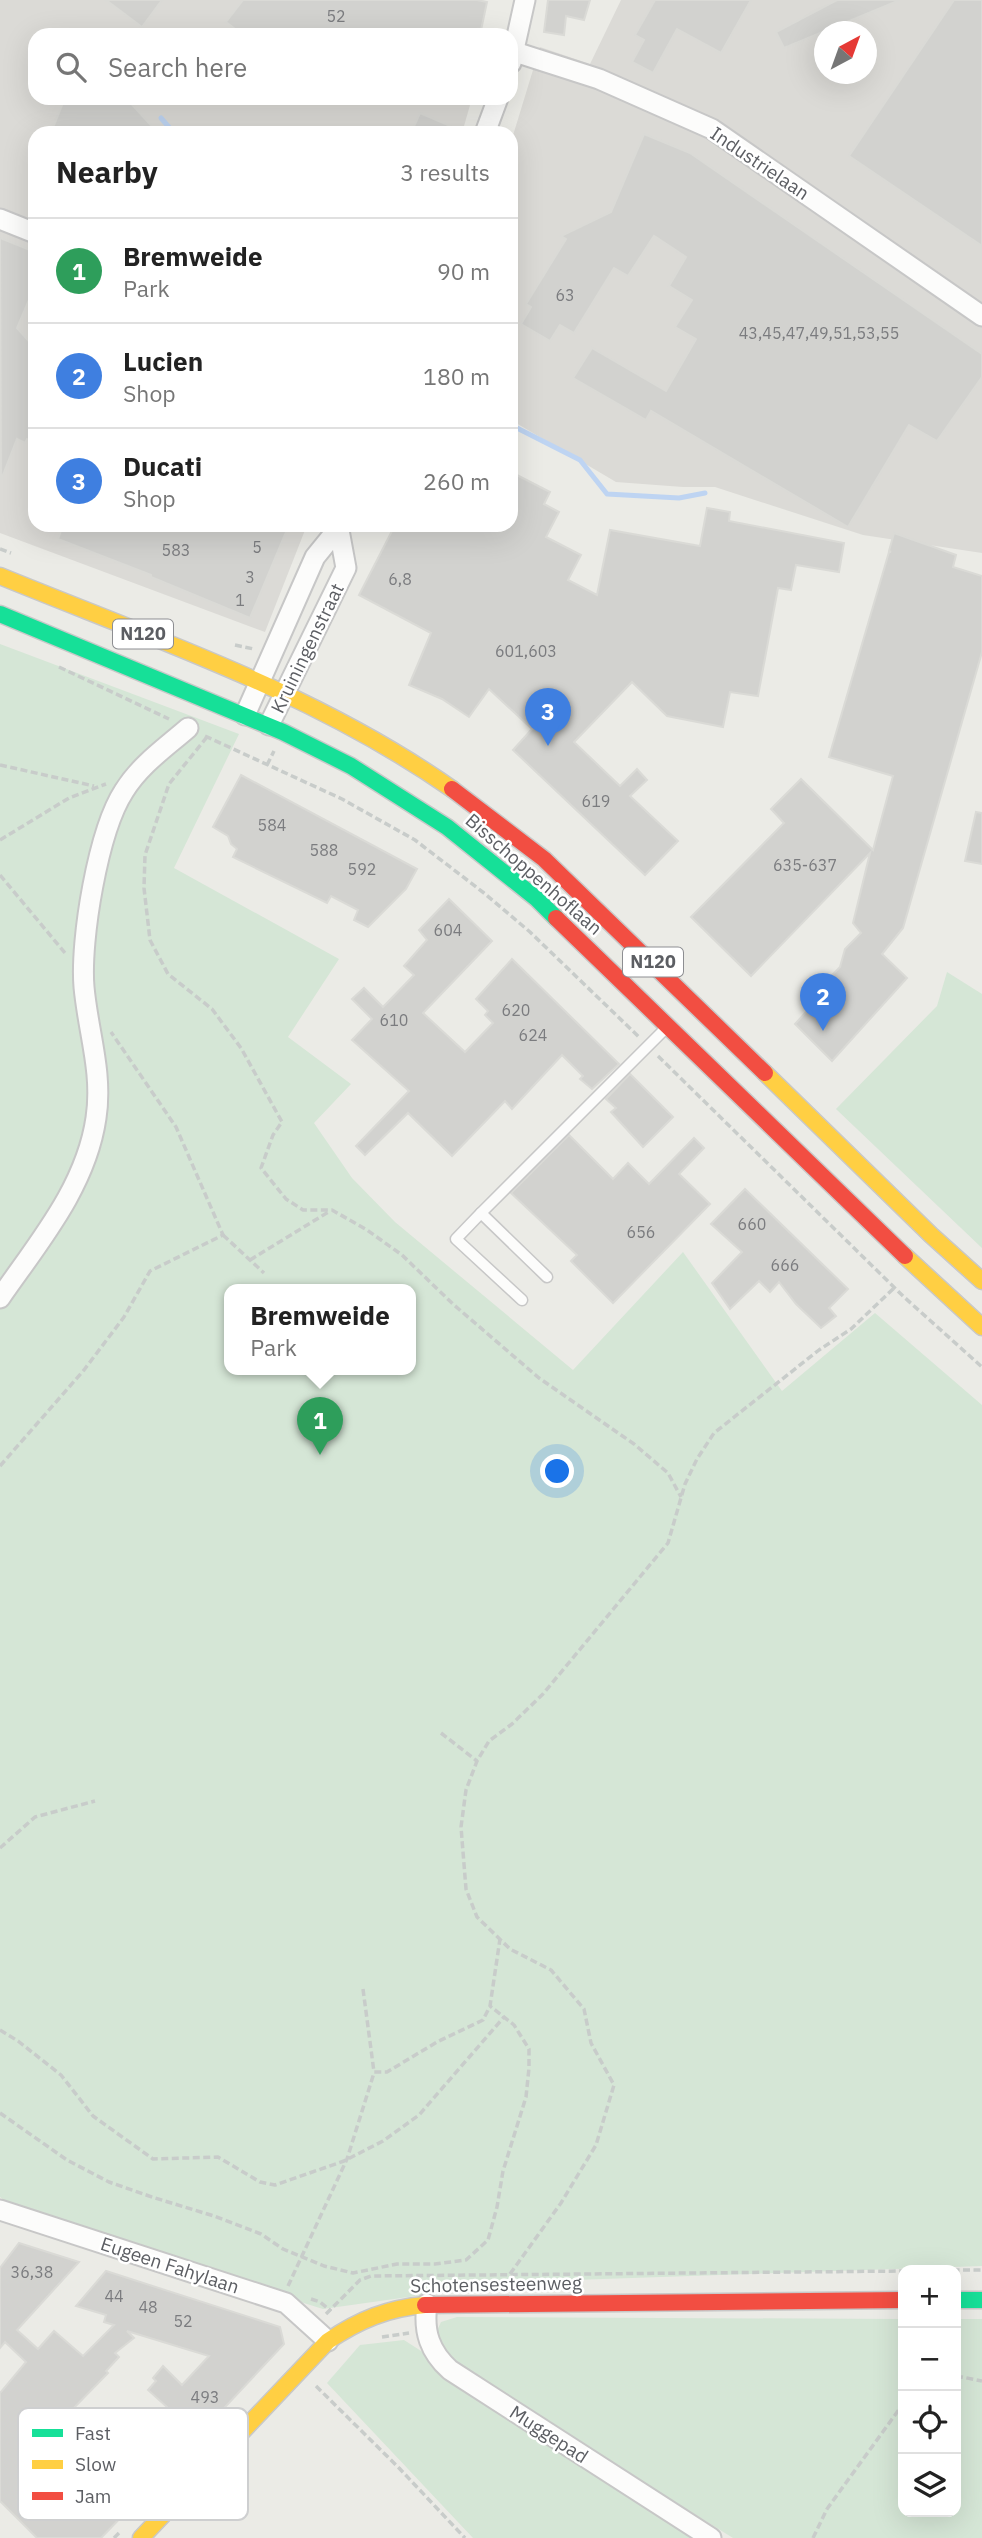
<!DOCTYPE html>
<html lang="en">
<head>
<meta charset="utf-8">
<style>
  :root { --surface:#fff; --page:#f6f6f6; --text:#222; --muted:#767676; --line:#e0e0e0; --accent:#8e8f91 }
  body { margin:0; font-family:"IBM Plex Sans",sans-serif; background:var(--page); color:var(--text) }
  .controls { position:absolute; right:21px; bottom:21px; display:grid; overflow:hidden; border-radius:14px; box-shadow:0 7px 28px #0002 }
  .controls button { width:63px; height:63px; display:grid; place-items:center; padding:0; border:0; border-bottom:2px solid var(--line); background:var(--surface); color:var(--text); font:35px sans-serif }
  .compass { position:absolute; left:814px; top:21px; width:63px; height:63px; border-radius:50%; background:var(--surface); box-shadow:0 7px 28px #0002; rotate:41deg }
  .you { position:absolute; left:558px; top:1472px; width:24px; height:24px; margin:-18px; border:5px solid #fff; border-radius:50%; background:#1a73e8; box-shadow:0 0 0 10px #1a73e833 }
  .badge { display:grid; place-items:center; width:46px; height:46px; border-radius:50%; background:var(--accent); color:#fff; font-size:23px; font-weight:700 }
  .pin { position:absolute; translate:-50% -58px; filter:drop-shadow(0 2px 4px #0008) }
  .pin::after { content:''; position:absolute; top:37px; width:24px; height:21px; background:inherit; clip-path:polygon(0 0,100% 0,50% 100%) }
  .popup { position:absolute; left:224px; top:1284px; width:192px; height:91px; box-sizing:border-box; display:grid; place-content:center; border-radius:14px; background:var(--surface); filter:drop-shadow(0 2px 5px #0005); font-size:23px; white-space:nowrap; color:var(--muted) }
  .popup b { font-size:26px; color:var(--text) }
  .popup::after { content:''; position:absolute; left:50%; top:100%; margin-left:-14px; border:14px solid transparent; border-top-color:var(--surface) }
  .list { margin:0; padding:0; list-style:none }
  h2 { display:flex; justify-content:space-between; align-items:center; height:91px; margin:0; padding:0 28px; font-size:30px }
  h2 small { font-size:23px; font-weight:400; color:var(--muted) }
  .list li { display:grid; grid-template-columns:46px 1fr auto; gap:21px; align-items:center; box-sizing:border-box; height:105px; padding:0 28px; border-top:2px solid var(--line) }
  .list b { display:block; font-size:26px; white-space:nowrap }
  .list p { margin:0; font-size:23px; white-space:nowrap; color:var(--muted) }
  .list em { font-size:23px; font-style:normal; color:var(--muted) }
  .icon { flex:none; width:38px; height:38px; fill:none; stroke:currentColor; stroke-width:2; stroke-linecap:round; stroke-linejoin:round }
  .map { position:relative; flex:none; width:982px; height:2538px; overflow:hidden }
  .search { position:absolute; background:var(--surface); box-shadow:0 7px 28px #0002; left:28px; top:28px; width:490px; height:77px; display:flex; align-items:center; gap:18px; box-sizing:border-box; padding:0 24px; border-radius:21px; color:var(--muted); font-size:26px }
  .panel { position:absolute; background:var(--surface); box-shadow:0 7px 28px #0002; left:28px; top:126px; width:490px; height:406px; border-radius:21px }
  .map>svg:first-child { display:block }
</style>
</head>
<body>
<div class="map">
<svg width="982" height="2538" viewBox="0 0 982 2538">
  <rect width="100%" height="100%" fill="#ebebe6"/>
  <g fill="#dbdad6" fill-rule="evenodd">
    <polygon points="0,0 372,0 492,33 35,35 35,98 472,98 462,133 35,133 35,525 307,525 265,632 0,533"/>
    <path d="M 621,0 L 982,0 L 982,553 L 863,535 L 715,487 L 683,487 L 616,482 L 511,420 L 511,142 L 540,47 L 590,64 ZM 824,32 L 866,32 L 866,74 L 824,74 Z"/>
  </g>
  <g fill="#d5e6d6" fill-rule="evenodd">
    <path d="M 0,644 L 239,734 L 174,868 L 339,959 L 288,1037 L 351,1084 L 314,1123 L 352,1178 L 395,1222 L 573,1370 L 683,1252 L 782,1391 L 875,1313 L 982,1405 L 982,2266 L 515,2282 L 323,2309 L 22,2215 L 0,2197 ZM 229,1289 L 411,1289 L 411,1369 L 229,1369 Z"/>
    <polygon points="947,972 982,994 982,1248 836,1109 937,1006"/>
    <polygon points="457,2317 903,2319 903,2512 956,2512 956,2319 982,2319 982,2538 733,2538 452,2363 435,2335 441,2322"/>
    <polygon points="404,2340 711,2538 473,2538 327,2383 360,2345"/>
  </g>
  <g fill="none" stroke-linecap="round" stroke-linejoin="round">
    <g stroke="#bed4f2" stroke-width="5">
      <polyline points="161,118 174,133"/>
      <polyline points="511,425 580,460 607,494 679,498 705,493"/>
    </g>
  </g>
  <g fill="#d2d2cf" stroke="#dadad6" stroke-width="2" fill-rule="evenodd">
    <polygon points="106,0 162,0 142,27"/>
    <polygon points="243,0 477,0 487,2 480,35 243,35 226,22"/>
    <polygon points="548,0 590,0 584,20 566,16 564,35 544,32"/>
    <polygon points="655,0 751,0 721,53 677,29 653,73 632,62 644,40 635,35"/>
    <polygon points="837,0 900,0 784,48 776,32"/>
    <polygon points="954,0 982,0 982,246 849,156"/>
    <polygon points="65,98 126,98 158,133 51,133"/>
    <polygon points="420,113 467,133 411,133"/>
    <polygon points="644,134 690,153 982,354 982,377 937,441 909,425 848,527 651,411 646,420 573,378 592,348 666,391 696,339 675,327 692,300 669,286 686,257 654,236 628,276 614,268 574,333 560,325 550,341 521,324 531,307 526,304 566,239 561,236 611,212"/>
    <polygon points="0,238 35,252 35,297 31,295 17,328 35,348 35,443 27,439 25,443 17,439 1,480"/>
    <polygon points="511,472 550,492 544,504 559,512 546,537 581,555 568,580 597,595 610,530 700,546 707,508 730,512 729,521 844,543 839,572 796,565 791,590 778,588 758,696 730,692 723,727 667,716 632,682 574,742 620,786 637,769 647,780 630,796 678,841 645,875 513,750 532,729 489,689 469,717 442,699 409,685 431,633 359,595 395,525 511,525"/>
    <polygon points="63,525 289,525 250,618 151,577 151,575 58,539"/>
    <polygon points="894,533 956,555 953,567 982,576 982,652 903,928 882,954 907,978 832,1061 795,1024 817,1000 813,995 840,967 845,949 861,933 853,923 870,853 751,976 691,917 784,823 771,809 801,779 873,850 893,776 829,757 889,552 891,552 889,551"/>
    <polygon points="241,775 417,869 406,889 368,927 354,920 358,910 331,896 327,903 233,857 237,849 231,844 228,836 213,827"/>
    <polygon points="976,812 982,813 982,864 965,861"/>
    <polygon points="449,899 492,941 423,1013 465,1052 493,1023 485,1015 488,1011 476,999 512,959 619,1064 592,1089 580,1079 583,1076 562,1055 512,1109 505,1101 452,1156 408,1113 365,1155 356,1146 409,1091 352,1040 372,1019 352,999 364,988 383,1007 414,975 404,966 427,940 419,930"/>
    <polygon points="630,1074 673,1117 643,1147 611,1112 616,1108 606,1099"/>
    <polygon points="569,1135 613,1179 628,1163 649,1184 694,1138 704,1148 679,1174 710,1204 613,1303 571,1261 577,1255 511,1193"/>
    <polygon points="745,1189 848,1289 829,1308 836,1316 821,1328 796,1304 779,1282 770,1292 759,1281 730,1309 712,1283 742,1252 711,1224"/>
    <path d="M 19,2243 L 79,2262 L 17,2330 L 38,2349 L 54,2331 L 83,2356 L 114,2325 L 104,2322 L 106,2315 L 76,2306 L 106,2271 L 280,2327 L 284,2344 L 167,2469 L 171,2484 L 169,2486 L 160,2477 L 101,2538 L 37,2538 L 0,2501 L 0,2393 L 26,2362 L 5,2342 L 0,2348 L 0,2268 ZM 127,2331 L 209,2356 L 182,2385 L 163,2366 L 153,2378 L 156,2381 L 148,2390 L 167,2407 L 125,2450 L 130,2455 L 103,2482 L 90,2472 L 40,2520 L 18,2500 L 37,2480 L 20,2463 L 108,2373 L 106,2371 L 119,2357 L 115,2353 L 134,2338 Z"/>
  </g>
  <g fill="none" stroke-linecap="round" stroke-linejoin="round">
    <defs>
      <g id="lane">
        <polyline points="481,1213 456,1239 522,1300"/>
        <polyline points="547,1277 481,1213 666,1028"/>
      </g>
      <g id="street">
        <polyline points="515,52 599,79 712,129 982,316"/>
        <polyline points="511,63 525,0"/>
        <polyline points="485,133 498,98"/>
        <polyline points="0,219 35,233"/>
        <polyline points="245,715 315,557 341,525"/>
        <polyline points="269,725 346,568 339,530"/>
        <path d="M 0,1298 C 38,1243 86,1187 96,1118 C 103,1072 88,1032 84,987 C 80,940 98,831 124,791 C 140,765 165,748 188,728"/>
        <polyline points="0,2210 286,2303 328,2341"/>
        <path d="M 427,2304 C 423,2332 430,2352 450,2370 L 711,2538"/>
      </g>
      <g id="fast">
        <polyline points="0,614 283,732 351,766 447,827 537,899 556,918"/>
        <polyline points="956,2300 982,2300"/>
      </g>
      <g id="slow">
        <path d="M 0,576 C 154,639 315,693 452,789"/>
        <polyline points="765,1073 931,1235 982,1281"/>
        <polyline points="905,1256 982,1327"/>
        <path d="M 141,2538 L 328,2341 C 359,2320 388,2308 425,2305"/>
      </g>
      <g id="jam">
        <polyline points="452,789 544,859 765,1073"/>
        <polyline points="556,918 905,1256"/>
        <polyline points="425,2305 903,2300"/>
      </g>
    </defs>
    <use href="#lane" stroke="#c7c7c7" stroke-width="13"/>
    <use href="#street" stroke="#c7c7c7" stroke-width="23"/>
    <use href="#fast" stroke="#c8c8c8" stroke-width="19"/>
    <use href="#slow" stroke="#c8c8c8" stroke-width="19"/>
    <use href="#jam" stroke="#c8c8c8" stroke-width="19"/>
    <g stroke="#c8ccca" stroke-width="3.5" stroke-dasharray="7 3.5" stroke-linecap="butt">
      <polyline points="0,549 11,553"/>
      <polyline points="235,645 254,649"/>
      <polyline points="59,667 169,719"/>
      <polyline points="205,736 342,799 415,840 484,893 530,932 640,1038"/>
      <polyline points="207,737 169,784 145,855 144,888 150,940 168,974 212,1009 241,1048 282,1122 273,1135 261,1168 286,1199 303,1210 332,1210 367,1230 402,1255 454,1305 539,1378 634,1444 668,1473 681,1497"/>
      <polyline points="0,765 94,786"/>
      <polyline points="267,765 274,751"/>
      <polyline points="0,840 69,798 106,784"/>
      <polyline points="0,875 65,953"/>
      <polyline points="658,1056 904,1297 982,1367"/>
      <polyline points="223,1235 264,1273"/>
      <polyline points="250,1260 330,1211"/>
      <polyline points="0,1466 84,1370 124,1317 150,1271 223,1235 176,1127 111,1032"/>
      <polyline points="441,1733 477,1761"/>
      <polyline points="0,1848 35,1817 95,1801"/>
      <polyline points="363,1989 374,2072 387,2072 437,2042 483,2020 490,2006 500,1939"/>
      <polyline points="0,2030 18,2041 61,2075 93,2116 153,2159 218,2157 260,2182 275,2185 344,2161 383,2141 419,2115 504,2017"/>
      <polyline points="0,2113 67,2160 109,2182 155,2198 214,2216 261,2234 283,2249 324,2266 353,2273 397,2264 435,2264 466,2260 488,2240 497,2207 503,2171 526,2097 529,2068 529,2049 514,2025 490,2006"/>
      <polyline points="942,2270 982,2270"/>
      <polyline points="510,2274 561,2203 596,2145 614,2085 591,2043 584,2009 551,1970 510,1949 477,1917 466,1889 461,1827 466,1790 477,1761 489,1741 512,1724 543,1694 668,1543 685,1484 697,1459 714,1433 819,1350 851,1329 894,1288"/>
      <polyline points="288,2286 347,2159 374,2073"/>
      <polyline points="311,2299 320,2302 331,2311"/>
      <polyline points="326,2314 360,2280 371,2276 903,2271"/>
      <polyline points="382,2337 409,2333"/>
      <polyline points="956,2378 962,2377 982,2381"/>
      <polyline points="316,2386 399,2468 465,2538"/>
      <polyline points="114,2538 121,2531"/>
      <polyline points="813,2538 827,2509 903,2404"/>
    </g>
    <use href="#lane" stroke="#fcfcfb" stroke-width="10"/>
    <use href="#street" stroke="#fcfcfb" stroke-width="19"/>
    <use href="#fast" stroke="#16e098" stroke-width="16"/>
    <use href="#slow" stroke="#ffcf43" stroke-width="16"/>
    <use href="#jam" stroke="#f24e42" stroke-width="16"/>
  </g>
  <g text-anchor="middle" stroke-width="5" stroke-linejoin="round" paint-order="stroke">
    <g font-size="16" fill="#7b7c7f">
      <text x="336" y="22">52</text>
      <text x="565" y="301">63</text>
      <text x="819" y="339">43,45,47,49,51,53,55</text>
      <text x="257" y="553">5</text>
      <text x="176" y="556">583</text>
      <text x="250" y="583">3</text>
      <text x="400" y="585">6,8</text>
      <text x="240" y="606">1</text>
      <text x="526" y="657">601,603</text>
      <text x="596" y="807">619</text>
      <text x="272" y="831">584</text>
      <text x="324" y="856">588</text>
      <text x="805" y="871">635-637</text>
      <text x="362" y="875">592</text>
      <text x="448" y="936">604</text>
      <text x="516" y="1016">620</text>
      <text x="394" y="1026">610</text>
      <text x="533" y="1041">624</text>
      <text x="752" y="1230">660</text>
      <text x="641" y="1238">656</text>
      <text x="785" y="1271">666</text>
      <text x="32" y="2278">36,38</text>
      <text x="114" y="2302">44</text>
      <text x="148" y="2313">48</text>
      <text x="183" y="2327">52</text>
      <text x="205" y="2403">493</text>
    </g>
    <g fill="#fff" stroke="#8d8e92" stroke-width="2">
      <rect x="113" y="619.5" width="60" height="29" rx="5"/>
      <rect x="623" y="947.5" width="60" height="29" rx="5"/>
    </g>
    <g font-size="18" font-weight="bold" fill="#5c5e63">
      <text x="143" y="640">N120</text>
      <text x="653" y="968">N120</text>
    </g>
    <g font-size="19" fill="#5c5e63" stroke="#fff">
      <text transform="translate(760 163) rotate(34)" y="7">Industrielaan</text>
      <text transform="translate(307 648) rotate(-64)" y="7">Kruiningenstraat</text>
      <text transform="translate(534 874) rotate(41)" y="7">Bisschoppenhoflaan</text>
      <text transform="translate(170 2265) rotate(18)" y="7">Eugeen Fahylaan</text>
      <text transform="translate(496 2284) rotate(-1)" y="7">Schotensesteenweg</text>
      <text transform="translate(549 2434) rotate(33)" y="7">Muggepad</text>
    </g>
  </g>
  <rect x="18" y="2408" width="230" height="112" rx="10" fill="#fff" stroke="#cecfd0" stroke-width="2"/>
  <rect x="32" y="2429" width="31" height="8" fill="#16e098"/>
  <rect x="32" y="2460" width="31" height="9" fill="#ffcf43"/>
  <rect x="32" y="2492" width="31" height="8" fill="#f24e42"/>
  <g font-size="19" fill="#5c5e63">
    <text x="75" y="2440">Fast</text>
    <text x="75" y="2471">Slow</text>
    <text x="75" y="2503">Jam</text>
  </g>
</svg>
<div class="controls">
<button>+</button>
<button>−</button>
<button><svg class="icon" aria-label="locate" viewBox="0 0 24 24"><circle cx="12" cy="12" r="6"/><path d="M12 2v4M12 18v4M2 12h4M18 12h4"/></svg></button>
<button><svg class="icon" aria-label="layers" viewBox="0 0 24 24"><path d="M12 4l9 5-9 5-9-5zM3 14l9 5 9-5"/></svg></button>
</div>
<svg class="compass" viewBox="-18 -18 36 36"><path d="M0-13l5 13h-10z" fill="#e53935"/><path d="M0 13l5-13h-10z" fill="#767676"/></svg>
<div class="you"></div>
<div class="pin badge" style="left:320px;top:1455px;background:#2e9e5b">1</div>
<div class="popup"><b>Bremweide</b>Park</div>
<div class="pin badge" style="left:823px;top:1031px;background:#3f7fe0">2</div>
<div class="pin badge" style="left:548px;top:746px;background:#3f7fe0">3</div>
<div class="search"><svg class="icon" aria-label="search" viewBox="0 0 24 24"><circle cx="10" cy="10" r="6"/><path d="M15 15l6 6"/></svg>Search here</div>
<section class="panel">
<h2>Nearby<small>3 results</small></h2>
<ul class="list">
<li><span class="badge" style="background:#2e9e5b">1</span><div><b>Bremweide</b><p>Park</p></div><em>90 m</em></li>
<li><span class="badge" style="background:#3f7fe0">2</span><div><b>Lucien</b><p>Shop</p></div><em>180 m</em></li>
<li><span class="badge" style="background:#3f7fe0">3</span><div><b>Ducati</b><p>Shop</p></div><em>260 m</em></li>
</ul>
</section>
</div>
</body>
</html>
